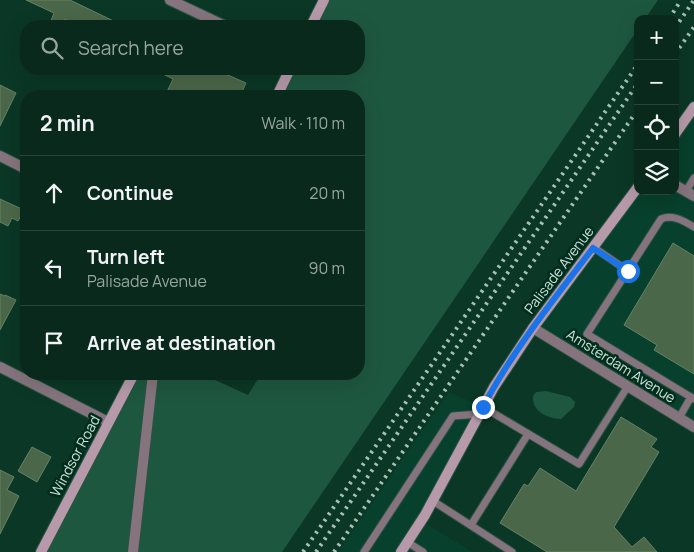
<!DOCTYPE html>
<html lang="en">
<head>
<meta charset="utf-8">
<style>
  :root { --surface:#08291c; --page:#113125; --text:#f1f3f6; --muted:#98a6a3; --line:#29453b }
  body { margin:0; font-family:Manrope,sans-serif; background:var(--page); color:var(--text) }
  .controls { position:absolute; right:15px; top:15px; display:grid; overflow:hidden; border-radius:10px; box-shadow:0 5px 20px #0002 }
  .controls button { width:45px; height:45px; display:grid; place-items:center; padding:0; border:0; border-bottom:1px solid var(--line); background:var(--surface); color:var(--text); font:25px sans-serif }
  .stop { position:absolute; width:15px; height:15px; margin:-11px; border:4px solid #1a73e8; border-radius:50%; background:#fff }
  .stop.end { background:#1a73e8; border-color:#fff; box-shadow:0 1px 5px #0008 }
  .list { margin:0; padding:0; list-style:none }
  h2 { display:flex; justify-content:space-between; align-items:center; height:65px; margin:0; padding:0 20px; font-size:21px }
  h2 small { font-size:16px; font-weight:400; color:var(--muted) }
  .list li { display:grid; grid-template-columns:32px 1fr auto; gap:15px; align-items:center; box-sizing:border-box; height:75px; padding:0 20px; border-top:1px solid var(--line) }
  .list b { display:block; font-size:19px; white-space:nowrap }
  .list p { margin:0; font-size:16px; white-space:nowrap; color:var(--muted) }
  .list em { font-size:16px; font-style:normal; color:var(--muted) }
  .icon { flex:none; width:28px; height:28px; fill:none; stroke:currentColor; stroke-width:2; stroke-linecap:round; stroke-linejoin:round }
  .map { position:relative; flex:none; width:694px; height:552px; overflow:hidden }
  .search { position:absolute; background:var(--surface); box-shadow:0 5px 20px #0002; left:20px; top:20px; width:345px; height:55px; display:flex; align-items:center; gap:12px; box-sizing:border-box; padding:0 18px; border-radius:20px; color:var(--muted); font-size:19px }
  .panel { position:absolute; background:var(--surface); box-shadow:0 5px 20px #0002; left:20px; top:90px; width:345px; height:290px; border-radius:20px }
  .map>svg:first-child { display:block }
</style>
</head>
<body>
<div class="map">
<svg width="694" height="552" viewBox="0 0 694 552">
  <rect width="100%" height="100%" fill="#0b3726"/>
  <g fill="#07402c">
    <polygon points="694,107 694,427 533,328 638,191 675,191 675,134"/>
    <polygon points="449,392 483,407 421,521 473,552 338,552"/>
  </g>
  <g fill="#1e5740">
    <polygon points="324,0 658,0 645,19 638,19 638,29 282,552 41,552 134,374 202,374 248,395 261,374 359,374 359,96 277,96 290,69 359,69 359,26 311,26"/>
    <path d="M 546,391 L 570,397 L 575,402 L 574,407 L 561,419 C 547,418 532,412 533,396 L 536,392 Z"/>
  </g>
  <g fill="#4b6749" stroke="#658263">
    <polygon points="26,0 70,0 124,26 80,26 65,19 61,26 56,26 50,23 54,13"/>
    <polygon points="153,69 214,69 246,83 240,96 165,96 173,79"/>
    <polygon points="0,85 16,93 0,126"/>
    <polygon points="0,199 24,210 18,221 12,218 8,226 0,222"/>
    <polygon points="673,243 694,256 694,374 654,350 657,345 624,325"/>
    <polygon points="0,294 5,296 5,295 16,300 0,330"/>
    <polygon points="621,417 657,439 651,447 659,452 614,527 632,547 644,537 657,552 547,552 500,523 524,484 528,486 540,468 576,491"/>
    <polygon points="32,447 51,457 37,482 18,471"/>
    <polygon points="0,470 14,477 7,490 19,496 0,534"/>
  </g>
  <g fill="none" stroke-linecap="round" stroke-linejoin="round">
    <defs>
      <g id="lane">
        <polyline points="686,191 694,178"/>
        <path d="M 694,227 C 684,221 673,214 661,219 L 587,334 L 694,399"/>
        <polyline points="593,247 628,271"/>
        <polyline points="483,407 579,464 628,386"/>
        <polyline points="679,418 691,397"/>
        <polyline points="433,501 512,552"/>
        <polyline points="471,525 528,434"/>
        <polyline points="407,542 423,552"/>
        <polyline points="364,552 453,416 479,414"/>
      </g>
      <g id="street">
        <polyline points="170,0 225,26"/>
        <polyline points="0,156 26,169"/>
        <polyline points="675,185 694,196"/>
        <polyline points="533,328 694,427"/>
        <polyline points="0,367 108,422"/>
        <polyline points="133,552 153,374"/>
      </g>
      <g id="secondary">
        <polyline points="311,26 324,0"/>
        <polyline points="277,96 290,69"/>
        <polyline points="675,134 694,107"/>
        <polyline points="41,552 134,374"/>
        <polyline points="401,552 425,515 494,387 533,328 638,187"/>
      </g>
    </defs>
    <use href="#lane" stroke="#2a5342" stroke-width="9"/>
    <use href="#street" stroke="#2a5342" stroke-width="12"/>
    <use href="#secondary" stroke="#2a5342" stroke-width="12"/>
    <use href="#lane" stroke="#85747d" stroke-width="7"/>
    <use href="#street" stroke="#85747d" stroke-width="10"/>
    <use href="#secondary" stroke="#b69aaa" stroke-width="10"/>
    <g stroke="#a7c1b5" stroke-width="4" stroke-dasharray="2.5 5" stroke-linecap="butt">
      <polyline points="669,19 681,0"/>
      <polyline points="675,28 694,0"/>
      <polyline points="675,54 694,27"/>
      <polyline points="303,552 638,64"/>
      <polyline points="316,552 638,83"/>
      <polyline points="334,552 638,109"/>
    </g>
  </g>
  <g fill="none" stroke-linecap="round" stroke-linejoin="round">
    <path stroke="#1a73e8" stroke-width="6" d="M 483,407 C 513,350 554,299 593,248 L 628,271"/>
  </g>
  <g text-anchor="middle" stroke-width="5" stroke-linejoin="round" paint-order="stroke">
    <g font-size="14" fill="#cde3d8" stroke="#002d1d">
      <text transform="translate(559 270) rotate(-53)" y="5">Palisade Avenue</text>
      <text transform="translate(621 366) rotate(32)" y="5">Amsterdam Avenue</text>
      <text transform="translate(75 456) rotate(-62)" y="5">Windsor Road</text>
    </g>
  </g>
</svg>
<div class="controls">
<button>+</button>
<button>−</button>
<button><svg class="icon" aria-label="locate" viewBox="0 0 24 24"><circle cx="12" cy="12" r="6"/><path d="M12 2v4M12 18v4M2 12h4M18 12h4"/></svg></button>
<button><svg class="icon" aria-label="layers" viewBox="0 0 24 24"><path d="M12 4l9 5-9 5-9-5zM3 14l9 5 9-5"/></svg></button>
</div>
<div class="stop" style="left:628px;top:271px"></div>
<div class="stop end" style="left:483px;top:407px"></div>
<div class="search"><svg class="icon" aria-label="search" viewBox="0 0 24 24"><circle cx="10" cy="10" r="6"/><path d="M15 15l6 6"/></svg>Search here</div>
<section class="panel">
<h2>2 min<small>Walk · 110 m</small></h2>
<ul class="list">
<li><svg class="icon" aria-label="ahead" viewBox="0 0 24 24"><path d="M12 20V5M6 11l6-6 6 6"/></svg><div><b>Continue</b></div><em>20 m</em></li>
<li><svg class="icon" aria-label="left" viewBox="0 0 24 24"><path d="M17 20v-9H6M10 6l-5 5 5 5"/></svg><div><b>Turn left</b><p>Palisade Avenue</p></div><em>90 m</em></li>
<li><svg class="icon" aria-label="arrive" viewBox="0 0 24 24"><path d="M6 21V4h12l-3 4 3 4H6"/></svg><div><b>Arrive at destination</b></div></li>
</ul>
</section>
</div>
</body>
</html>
